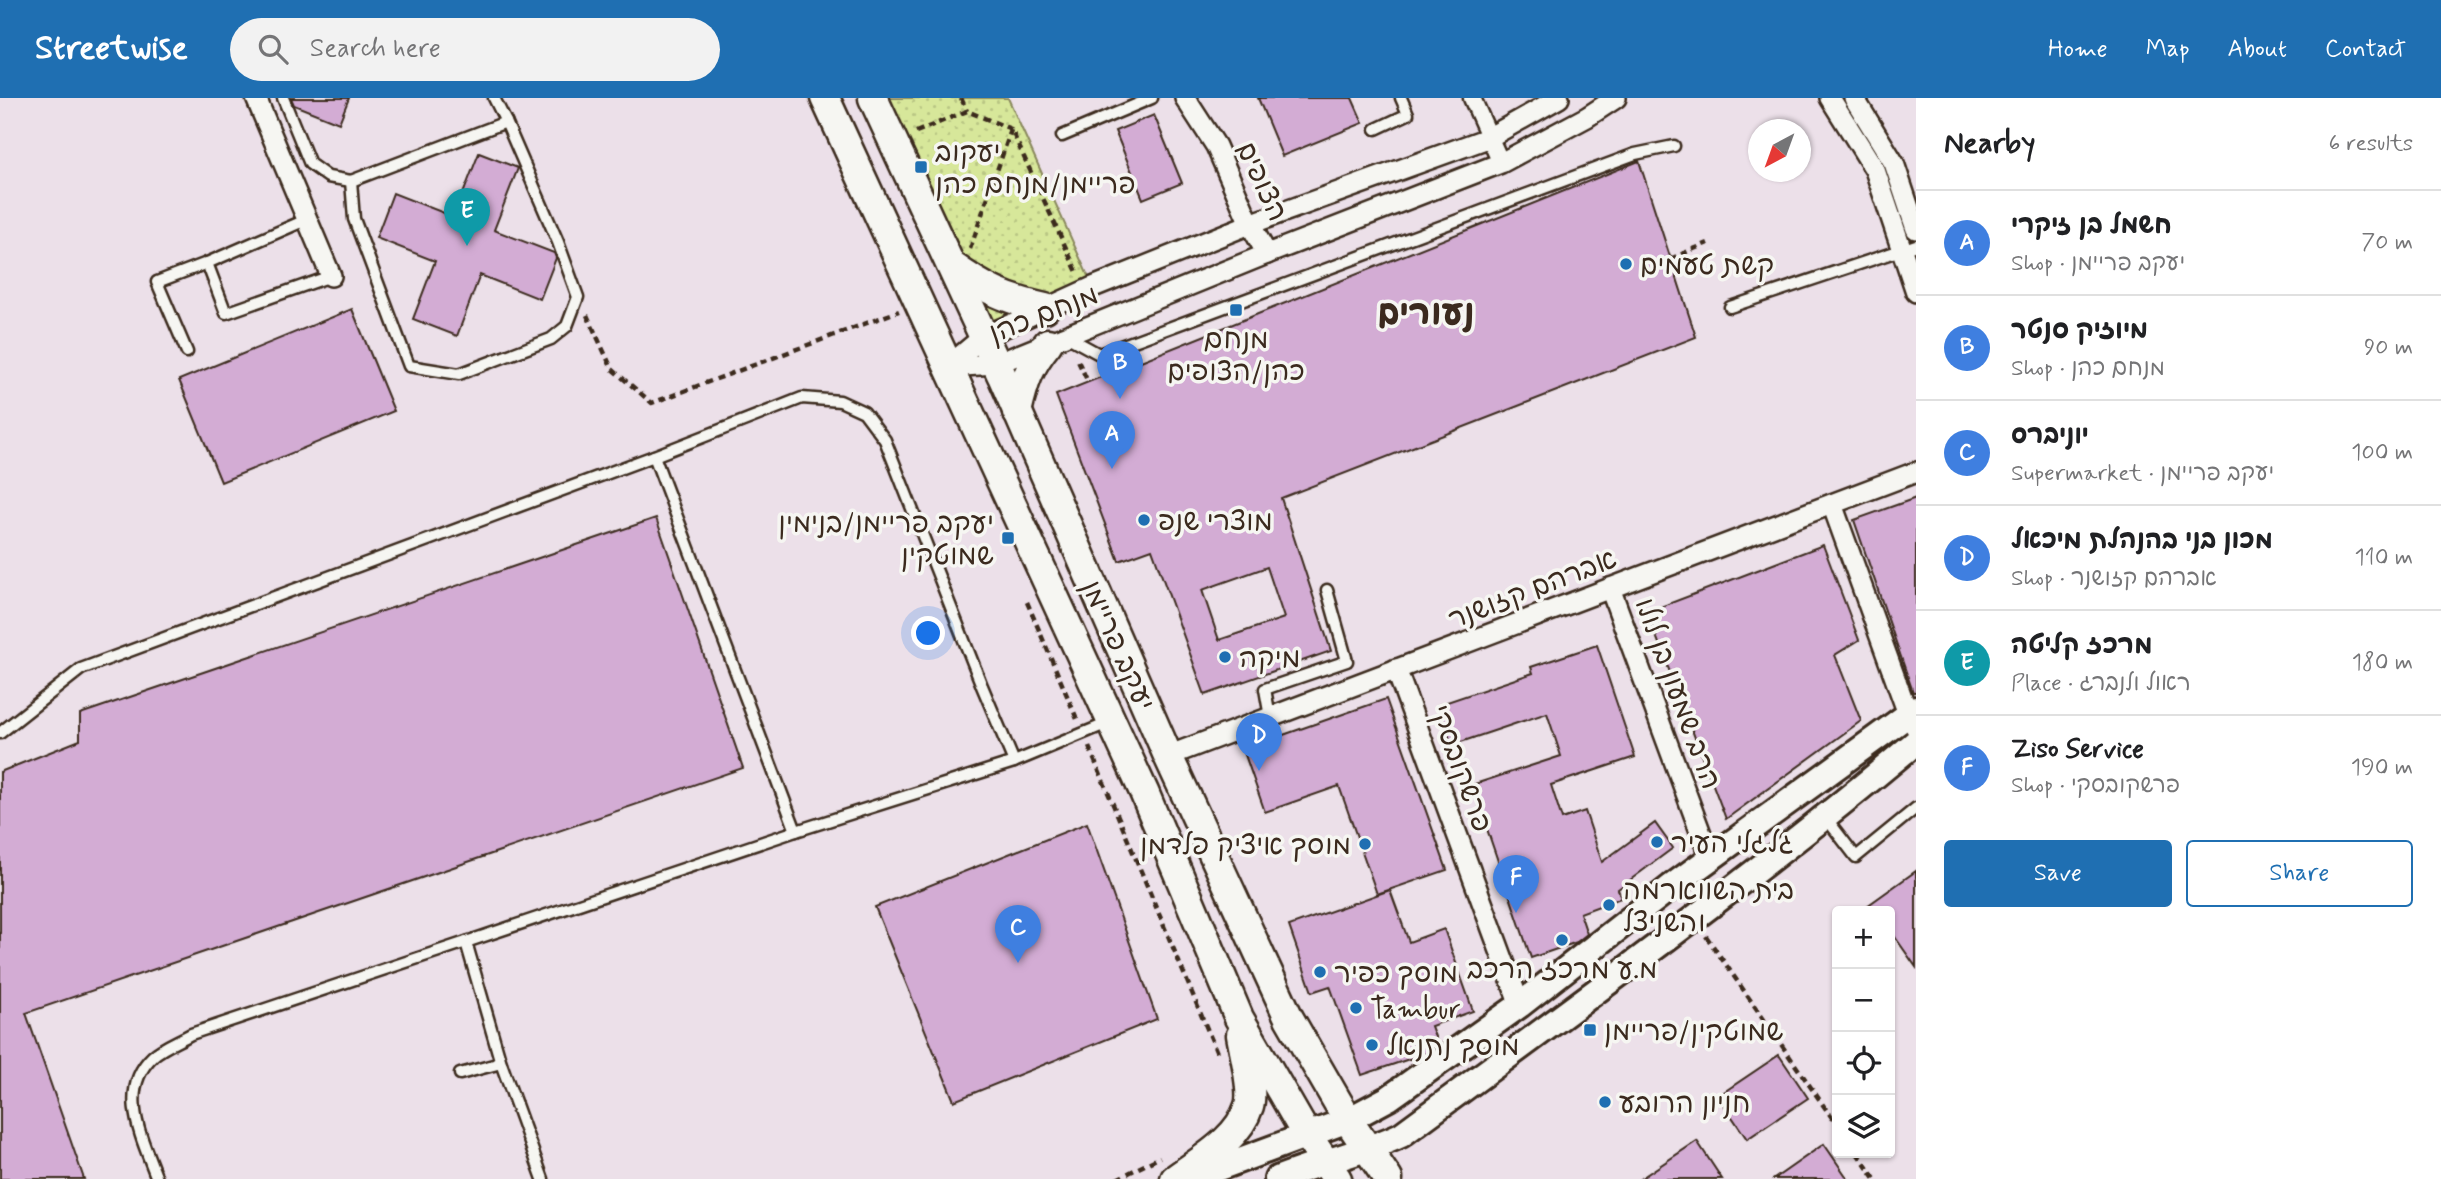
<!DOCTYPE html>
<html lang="en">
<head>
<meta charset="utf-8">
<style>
  :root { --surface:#fff; --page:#f2f2f2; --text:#202124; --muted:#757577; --line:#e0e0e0; --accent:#1f6fb2 }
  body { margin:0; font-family:Mynerve,"Playpen Sans Hebrew",sans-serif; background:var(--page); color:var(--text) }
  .controls { position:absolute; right:21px; bottom:21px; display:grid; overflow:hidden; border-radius:7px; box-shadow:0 2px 5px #0004 }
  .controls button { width:63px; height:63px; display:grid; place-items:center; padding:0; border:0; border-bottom:2px solid var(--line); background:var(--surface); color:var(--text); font:35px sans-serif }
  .compass { position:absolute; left:1748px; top:21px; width:63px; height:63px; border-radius:50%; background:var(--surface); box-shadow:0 2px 5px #0004; rotate:221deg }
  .you { position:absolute; left:929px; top:536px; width:24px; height:24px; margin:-18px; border:5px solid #fff; border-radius:50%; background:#1a73e8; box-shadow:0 0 0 10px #1a73e833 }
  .badge { display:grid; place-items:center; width:46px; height:46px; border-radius:50%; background:var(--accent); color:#fff; font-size:23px; font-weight:700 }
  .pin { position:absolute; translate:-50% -58px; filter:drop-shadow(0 2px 4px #0008) }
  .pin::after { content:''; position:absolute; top:37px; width:24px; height:21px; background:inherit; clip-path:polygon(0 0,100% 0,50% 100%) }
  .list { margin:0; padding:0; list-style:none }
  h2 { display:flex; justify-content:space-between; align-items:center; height:91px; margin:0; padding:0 28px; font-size:30px }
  h2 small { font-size:23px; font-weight:400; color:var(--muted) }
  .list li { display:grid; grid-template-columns:46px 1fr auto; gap:21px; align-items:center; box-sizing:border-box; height:105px; padding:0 28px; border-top:2px solid var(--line) }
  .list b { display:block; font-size:26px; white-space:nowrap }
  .list p { margin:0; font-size:23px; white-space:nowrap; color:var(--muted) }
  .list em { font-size:23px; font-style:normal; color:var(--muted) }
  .actions { display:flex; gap:14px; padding:21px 28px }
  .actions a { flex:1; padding:16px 0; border:2px solid var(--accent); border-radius:7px; text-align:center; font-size:24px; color:var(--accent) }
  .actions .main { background:var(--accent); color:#fff }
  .icon { flex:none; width:38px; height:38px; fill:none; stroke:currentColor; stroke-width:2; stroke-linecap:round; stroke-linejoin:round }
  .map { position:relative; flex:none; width:1916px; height:1081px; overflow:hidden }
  header { display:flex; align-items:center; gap:42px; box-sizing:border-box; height:98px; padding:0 35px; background:var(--accent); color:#fff }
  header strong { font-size:33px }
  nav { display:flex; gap:38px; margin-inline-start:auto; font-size:24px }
  .search { width:490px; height:63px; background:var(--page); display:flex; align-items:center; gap:18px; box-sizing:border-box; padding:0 24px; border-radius:38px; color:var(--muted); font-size:26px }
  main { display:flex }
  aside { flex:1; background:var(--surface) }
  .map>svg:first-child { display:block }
</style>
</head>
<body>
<header>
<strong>Streetwise</strong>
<div class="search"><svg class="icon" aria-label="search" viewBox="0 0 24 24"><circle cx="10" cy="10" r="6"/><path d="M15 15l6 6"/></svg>Search here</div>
<nav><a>Home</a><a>Map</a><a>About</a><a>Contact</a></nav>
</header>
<main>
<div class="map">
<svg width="1916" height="1081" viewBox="0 0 1916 1081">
  <defs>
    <pattern id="park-dots" width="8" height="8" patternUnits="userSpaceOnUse" patternTransform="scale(1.75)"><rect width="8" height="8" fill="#d7e79a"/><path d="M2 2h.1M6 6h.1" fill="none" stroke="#b9c684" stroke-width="1.8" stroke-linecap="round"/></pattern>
  </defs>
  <rect width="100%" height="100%" fill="#ece0e9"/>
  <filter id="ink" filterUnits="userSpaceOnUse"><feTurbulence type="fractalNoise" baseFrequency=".0143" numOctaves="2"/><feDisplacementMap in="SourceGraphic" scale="14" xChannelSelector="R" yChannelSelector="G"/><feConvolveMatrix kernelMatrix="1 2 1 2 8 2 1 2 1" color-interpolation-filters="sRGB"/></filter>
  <g filter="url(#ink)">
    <polygon fill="url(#park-dots)" stroke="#89885c" stroke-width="2" points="873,0 1008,0 1093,189 983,239"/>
    <g fill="#d3acd4" stroke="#3b2a1e" stroke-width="2" fill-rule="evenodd">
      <polygon points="291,0 349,0 339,25 294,7"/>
      <polygon points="1258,0 1352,0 1363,25 1282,58"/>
      <polygon points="1154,17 1182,85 1143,101 1115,33"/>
      <polygon points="479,55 518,70 494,132 554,155 556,160 540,201 480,177 457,238 413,221 435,163 376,140 393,95 454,119"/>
      <path d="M 1639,63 L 1696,239 L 1281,400 L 1331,553 L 1205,597 L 1152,451 L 1119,463 L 1056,297 ZM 1267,469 L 1284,520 L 1219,542 L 1202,492 Z"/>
      <polygon points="352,211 394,313 221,384 179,282"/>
      <polygon points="1916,400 1916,594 1913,594 1854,422"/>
      <polygon points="656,420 743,670 26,915 84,1081 0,1081 0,674 80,642 80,616"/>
      <polygon points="1823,447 1859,542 1835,557 1861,623 1726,721 1647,514"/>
      <polygon points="1597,547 1635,659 1551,687 1562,721 1585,713 1602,764 1655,725 1673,750 1618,791 1621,800 1580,815 1587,836 1577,844 1531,860 1472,687 1561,658 1547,615 1452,647 1438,607 1533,575 1531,569"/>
      <polygon points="1386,601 1447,772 1377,796 1339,688 1265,714 1243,651"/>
      <polygon points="1087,725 1157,921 954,1003 875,809"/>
      <polygon points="1916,773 1916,869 1890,832 1890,813 1860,813"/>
      <polygon points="1390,792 1409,844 1444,831 1473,913 1431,928 1438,947 1427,955 1362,977 1330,888 1312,894 1289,828"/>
      <polygon points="1779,957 1808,1000 1747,1041 1718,998"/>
      <polygon points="1697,1043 1722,1081 1640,1081"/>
      <polygon points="1824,1046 1848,1081 1774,1081"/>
    </g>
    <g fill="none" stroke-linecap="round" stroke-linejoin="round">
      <defs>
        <g id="service">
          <polyline points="283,0 310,66 328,79 351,83 506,24 494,0"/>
          <polyline points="1376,31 1408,16 1401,0"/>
          <polyline points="1062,38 1152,0"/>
          <polyline points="351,83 354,121 409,268 459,276 551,241 567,228 578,199 558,144 506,24"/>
          <polyline points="207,165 226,215 331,178"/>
          <polyline points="1730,209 1916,147"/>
          <polyline points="1066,238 1099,256 1635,56 1674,48"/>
          <polyline points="187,254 157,184 207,165 308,121"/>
          <polyline points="654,358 796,733"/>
          <polyline points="1270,619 1265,591 1347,563 1327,492"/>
          <polyline points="0,635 81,571 654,358 802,300 840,303 864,314 885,342 982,588 1014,664"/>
          <polyline points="1826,720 1856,759 1916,710"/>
          <polyline points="460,976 501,965"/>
          <path d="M 157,1081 C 143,1042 116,993 153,958 C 163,949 179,943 191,936 L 466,844"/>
          <polyline points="543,1081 501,965 466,844 796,733 1014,664 1108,625"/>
        </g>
        <polyline id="pedestrian" points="1472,0 1501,65"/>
        <g id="minor">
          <polyline points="256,0 331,178"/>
          <polyline points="1185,0 1216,48 1250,126 1267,156"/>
          <polyline points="1830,0 1875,72 1916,194"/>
          <polyline points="1854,0 1894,65 1916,131"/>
          <polyline points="947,269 996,266 1267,156 1501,65 1587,19 1616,0"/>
          <polyline points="947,269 983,239 1093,189 1250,126 1488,40 1559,0"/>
          <polyline points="1832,406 1908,616 1916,630"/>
          <polyline points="1610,490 1710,760"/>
          <polyline points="1396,571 1520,907"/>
          <polyline points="1168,658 1916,374"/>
        </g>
        <g id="tertiary">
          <polyline points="1189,1081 1348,1022 1389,1000 1520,907 1671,789 1916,611"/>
          <path d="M 1277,1081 C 1319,1064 1360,1056 1401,1037 C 1574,909 1751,783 1916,644"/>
        </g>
        <g id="secondary">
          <polyline points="825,0 1144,694 1239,920 1306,1036 1337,1081"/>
          <polyline points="873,0 1002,278 1168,658 1289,920 1348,1022 1388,1081"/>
          <path d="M 951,167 C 984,191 1005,201 1045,210"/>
          <path d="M 1017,314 C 1024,284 1029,268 1048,245"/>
          <path d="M 1175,1081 C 1202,1061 1238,1042 1249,1008 C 1254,992 1244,955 1241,937"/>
        </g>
      </defs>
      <use href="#service" stroke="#3b2a1e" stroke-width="15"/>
      <use href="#pedestrian" stroke="#3b2a1e" stroke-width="21"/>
      <use href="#minor" stroke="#3b2a1e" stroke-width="24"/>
      <use href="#tertiary" stroke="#3b2a1e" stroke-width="30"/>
      <use href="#secondary" stroke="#3b2a1e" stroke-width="33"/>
      <g stroke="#3b2a1e" stroke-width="4.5" stroke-dasharray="7 5" stroke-linecap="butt">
        <polyline points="961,0 967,13"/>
        <polyline points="916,34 967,13 1011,31 1078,176"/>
        <polyline points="970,151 1011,32"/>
        <polyline points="1670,161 1708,145"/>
        <polyline points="587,217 612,271 652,305 899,213"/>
        <polyline points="1078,263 1088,284"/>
        <polyline points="1027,504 1077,621"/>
        <polyline points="1089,649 1218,957"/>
        <polyline points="1706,838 1837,1027"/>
        <polyline points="1857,1055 1875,1081"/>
        <polyline points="1117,1081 1160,1059"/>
      </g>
      <use href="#service" stroke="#f6f6f2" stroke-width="10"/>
      <use href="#pedestrian" stroke="#f6f6f2" stroke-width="16"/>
      <use href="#minor" stroke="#f6f6f2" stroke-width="19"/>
      <use href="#tertiary" stroke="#f6f6f2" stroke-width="24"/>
      <use href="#secondary" stroke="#f6f6f2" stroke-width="28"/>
    </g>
  </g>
  <g fill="#1f6fb2" stroke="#f6f6f2" stroke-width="2.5">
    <rect x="914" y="62" width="14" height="14" rx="3.5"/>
    <circle cx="1626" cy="166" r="7"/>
    <rect x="1229" y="205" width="14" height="14" rx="3.5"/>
    <circle cx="1144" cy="422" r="7"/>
    <rect x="1001" y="433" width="14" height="14" rx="3.5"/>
    <circle cx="1225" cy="559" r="7"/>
    <circle cx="1657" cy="744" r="7"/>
    <circle cx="1365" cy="746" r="7"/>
    <circle cx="1609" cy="807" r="7"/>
    <circle cx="1562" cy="842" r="7"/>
    <circle cx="1320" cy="874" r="7"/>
    <circle cx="1356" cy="910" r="7"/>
    <rect x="1583" y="925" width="14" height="14" rx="3.5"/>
    <circle cx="1372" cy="947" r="7"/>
    <circle cx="1605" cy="1004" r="7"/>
  </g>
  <g text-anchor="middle" stroke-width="7" stroke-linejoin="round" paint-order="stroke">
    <g font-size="28" fill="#3b2a1e" stroke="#f6f6f2" text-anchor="start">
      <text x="935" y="63">יעקוב<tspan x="935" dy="32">פריימן/מנחם כהן</tspan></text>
      <text x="1640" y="176">קשת טעמים</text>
      <text x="1236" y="250" text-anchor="middle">מנחם<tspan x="1236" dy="32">כהן/הצופים</tspan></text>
      <text x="1158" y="432">מוצרי שנפ</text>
      <text x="994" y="434" text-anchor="end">יעקב פריימן/בנימין<tspan x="994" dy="32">שמוטקין</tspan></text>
      <text x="1239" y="569">מיקה</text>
      <text x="1671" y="754">גלגלי העיר</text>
      <text x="1351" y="756" text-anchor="end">מוסך איציק פלדמן</text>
      <text x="1623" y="801">בית השווארמה<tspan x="1623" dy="32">והשניצל</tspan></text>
      <text x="1562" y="880" text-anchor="middle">מ.ע מרכז הרכב</text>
      <text x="1334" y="884">מוסך כפיר</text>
      <text x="1370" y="920">Tambur</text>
      <text x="1604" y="942">שמוטקין/פריימן</text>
      <text x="1386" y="957">מוסך נתנאל</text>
      <text x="1619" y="1014">חניון הרובע</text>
    </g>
    <g font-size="28" fill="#3b2a1e" stroke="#f6f6f2">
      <text transform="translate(1263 83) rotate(65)" y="10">הצופים</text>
      <text transform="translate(1043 215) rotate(-21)" y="10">מנחם כהן</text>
      <text transform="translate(1532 490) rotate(-21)" y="10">אברהם קזושנר</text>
      <text transform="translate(1119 547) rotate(66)" y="10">יעקב פריימן</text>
      <text transform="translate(1679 595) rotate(70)" y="10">הרב שמעון בן לולו</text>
      <text transform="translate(1462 670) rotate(70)" y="10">פרשקובסקי</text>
    </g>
    <g font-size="35" font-weight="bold" fill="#3b2a1e" stroke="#f6f6f2">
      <text x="1426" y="226">נעורים</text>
    </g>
  </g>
</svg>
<div class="controls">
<button>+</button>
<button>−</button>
<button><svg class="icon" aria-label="locate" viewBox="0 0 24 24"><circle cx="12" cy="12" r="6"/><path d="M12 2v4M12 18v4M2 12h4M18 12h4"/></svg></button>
<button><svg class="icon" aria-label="layers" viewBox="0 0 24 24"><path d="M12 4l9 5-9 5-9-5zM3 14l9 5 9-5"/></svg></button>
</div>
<svg class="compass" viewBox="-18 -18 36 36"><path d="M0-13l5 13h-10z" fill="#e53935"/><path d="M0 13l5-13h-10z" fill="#757577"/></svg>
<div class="you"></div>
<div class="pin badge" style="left:1112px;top:371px;background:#3f7fe0">A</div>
<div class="pin badge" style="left:1120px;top:301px;background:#3f7fe0">B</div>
<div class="pin badge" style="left:1018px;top:865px;background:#3f7fe0">C</div>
<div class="pin badge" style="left:1259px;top:673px;background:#3f7fe0">D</div>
<div class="pin badge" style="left:467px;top:148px;background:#0f9aa8">E</div>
<div class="pin badge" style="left:1516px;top:815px;background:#3f7fe0">F</div>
</div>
<aside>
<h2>Nearby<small>6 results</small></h2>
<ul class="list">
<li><span class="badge" style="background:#3f7fe0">A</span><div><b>חשמל בן זיקרי</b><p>Shop · יעקב פריימן</p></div><em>70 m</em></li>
<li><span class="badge" style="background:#3f7fe0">B</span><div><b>מיוזיק סנטר</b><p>Shop · מנחם כהן</p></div><em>90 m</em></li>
<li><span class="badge" style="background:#3f7fe0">C</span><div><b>יוניברס</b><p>Supermarket · יעקב פריימן</p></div><em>100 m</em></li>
<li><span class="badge" style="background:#3f7fe0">D</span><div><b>מכון בני בהנהלת מיכאל</b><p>Shop · אברהם קזושנר</p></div><em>110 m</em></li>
<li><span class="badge" style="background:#0f9aa8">E</span><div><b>מרכז קליטה</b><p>Place · ראול ולנברג</p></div><em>180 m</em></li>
<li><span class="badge" style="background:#3f7fe0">F</span><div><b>Ziso Service</b><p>Shop · פרשקובסקי</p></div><em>190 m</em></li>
</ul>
<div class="actions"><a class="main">Save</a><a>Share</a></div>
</aside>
</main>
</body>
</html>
